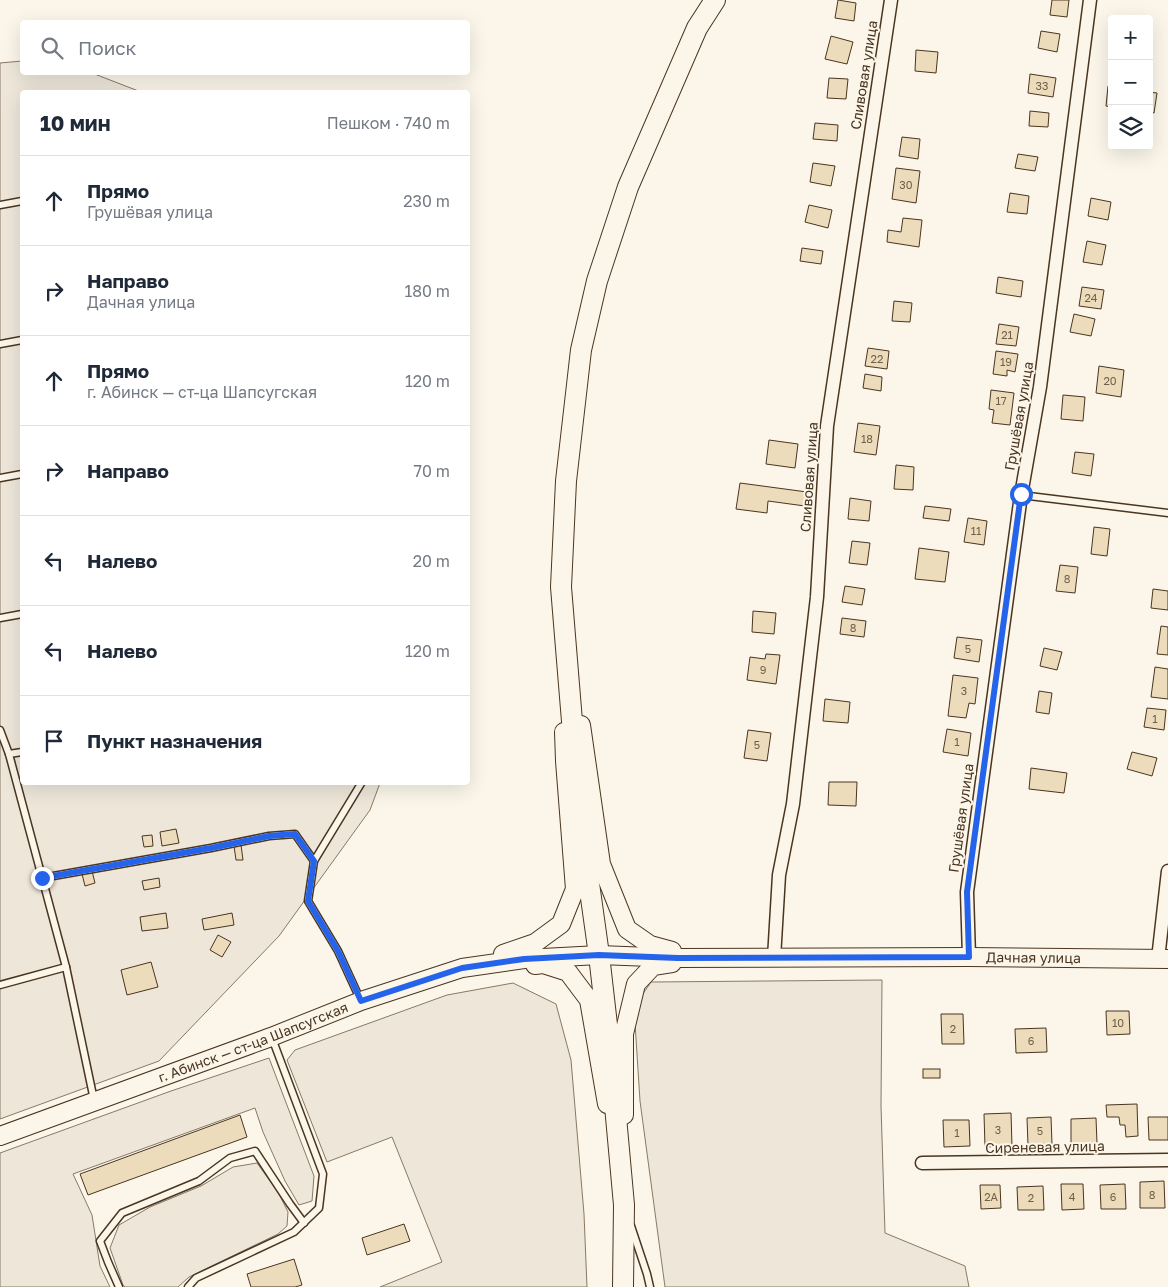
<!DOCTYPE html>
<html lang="ru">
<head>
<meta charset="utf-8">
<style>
  :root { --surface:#fff; --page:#f6f6f7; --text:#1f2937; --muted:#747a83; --line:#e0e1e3 }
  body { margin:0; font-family:"Golos Text",sans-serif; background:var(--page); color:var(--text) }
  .controls { position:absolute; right:15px; top:15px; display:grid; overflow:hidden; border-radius:5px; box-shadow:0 5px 20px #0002 }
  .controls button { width:45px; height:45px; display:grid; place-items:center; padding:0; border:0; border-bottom:1px solid var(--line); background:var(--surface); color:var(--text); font:25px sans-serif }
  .stop { position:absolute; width:15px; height:15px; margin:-11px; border:4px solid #2563eb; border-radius:50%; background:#fff }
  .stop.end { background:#2563eb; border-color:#fff; box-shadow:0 1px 5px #0008 }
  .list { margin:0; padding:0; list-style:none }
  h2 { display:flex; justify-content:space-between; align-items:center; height:65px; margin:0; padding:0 20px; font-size:21px }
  h2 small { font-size:16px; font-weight:400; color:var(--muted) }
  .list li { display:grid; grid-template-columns:32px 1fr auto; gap:15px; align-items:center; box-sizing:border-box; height:90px; padding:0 20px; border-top:1px solid var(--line) }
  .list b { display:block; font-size:19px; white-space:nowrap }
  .list p { margin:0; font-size:16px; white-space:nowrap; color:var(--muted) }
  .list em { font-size:16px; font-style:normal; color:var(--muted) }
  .icon { flex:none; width:28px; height:28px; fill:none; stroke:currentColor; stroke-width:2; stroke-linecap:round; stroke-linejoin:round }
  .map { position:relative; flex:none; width:1168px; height:1287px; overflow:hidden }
  .search { position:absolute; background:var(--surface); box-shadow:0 5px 20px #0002; left:20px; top:20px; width:450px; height:55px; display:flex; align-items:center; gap:12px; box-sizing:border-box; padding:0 18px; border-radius:5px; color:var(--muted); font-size:19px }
  .panel { position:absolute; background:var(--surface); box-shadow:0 5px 20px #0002; left:20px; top:90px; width:450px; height:695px; border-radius:5px }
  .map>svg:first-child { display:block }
</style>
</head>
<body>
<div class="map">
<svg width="1168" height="1287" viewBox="0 0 1168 1287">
  <rect width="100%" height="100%" fill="#fbf6e9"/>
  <g fill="#ede6d9" stroke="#887966">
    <polygon points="22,61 22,72 92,73 141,92 22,92 22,782 380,783 370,810 279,936 159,1061 0,1119 0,63"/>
    <polygon points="882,980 881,1106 885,1233 965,1266 969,1287 665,1287 640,1101 634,1007 651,982"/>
    <polygon points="513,983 556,1004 571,1060 584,1214 587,1287 380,1287 442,1262 392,1137 327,1162 287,1060 295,1050 447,995"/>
    <polygon points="269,1058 314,1176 312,1201 299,1205 285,1181 263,1132 255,1108 73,1174 92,1215 100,1266 110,1287 0,1287 0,1153 171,1091"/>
    <polygon points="257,1163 278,1192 288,1212 287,1226 278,1234 189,1277 178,1287 125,1287 123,1285 110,1248 119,1225 150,1207 201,1186 233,1167"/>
  </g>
  <g fill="#ecdcbc" stroke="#4a3520">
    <polygon points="838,0 856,3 854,21 835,18"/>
    <polygon points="1052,0 1069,0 1067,17 1050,15"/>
    <polygon points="1041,31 1060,34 1057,52 1038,48"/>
    <polygon points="831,36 853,42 847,64 825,59"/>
    <polygon points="916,50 938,52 936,73 915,71"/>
    <polygon points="1030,74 1056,78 1053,97 1028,93"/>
    <polygon points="829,78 848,79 846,99 827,98"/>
    <polygon points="1108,86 1112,87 1112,107 1106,106"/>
    <polygon points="1149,92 1157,93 1154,113 1149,112"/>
    <polygon points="1030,111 1049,113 1048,127 1029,126"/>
    <polygon points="815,123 838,125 837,141 813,139"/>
    <polygon points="902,137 920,139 918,159 899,156"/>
    <polygon points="1018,154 1038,157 1035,171 1015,168"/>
    <polygon points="813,163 835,166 831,186 810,182"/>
    <polygon points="896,168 920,171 916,203 892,199"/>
    <polygon points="1010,193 1029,196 1027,214 1007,212"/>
    <polygon points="1091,198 1111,202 1108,220 1088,216"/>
    <polygon points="809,205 832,210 828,228 805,222"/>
    <polygon points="903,218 922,220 919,247 887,242 888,230 901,232"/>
    <polygon points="1087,241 1106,245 1102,265 1083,262"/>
    <polygon points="802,248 823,251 821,264 800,261"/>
    <polygon points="998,277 1023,281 1021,297 996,293"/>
    <polygon points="1082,287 1104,290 1101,309 1079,306"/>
    <polygon points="894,301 912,303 910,322 892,321"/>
    <polygon points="1074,314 1095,319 1091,336 1070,332"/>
    <polygon points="999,324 1019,327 1016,346 996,344"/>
    <polygon points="868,348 889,351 887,369 865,366"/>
    <polygon points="996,351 1018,354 1015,372 1007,370 1007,376 993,374"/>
    <polygon points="1099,366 1124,370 1121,397 1096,393"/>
    <polygon points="865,374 882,377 881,391 863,388"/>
    <polygon points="991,390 1014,393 1010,425 992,423 994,410 989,409"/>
    <polygon points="1063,395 1085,397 1083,421 1061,419"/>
    <polygon points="858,423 880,426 876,455 854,452"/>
    <polygon points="769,440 798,444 795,468 766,464"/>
    <polygon points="1075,452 1094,454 1091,476 1072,473"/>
    <polygon points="896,465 914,467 913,490 894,489"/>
    <polygon points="740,483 807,492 805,506 768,501 767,513 736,509"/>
    <polygon points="850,498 871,501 869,521 848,519"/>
    <polygon points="925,506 951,509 949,521 923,518"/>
    <polygon points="968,518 987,521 984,545 964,542"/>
    <polygon points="1094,527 1110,529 1107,556 1091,554"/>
    <polygon points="852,541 870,543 867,565 849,563"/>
    <polygon points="919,548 949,552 945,582 915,579"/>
    <polygon points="1060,565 1078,567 1075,593 1056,591"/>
    <polygon points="845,586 865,589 862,605 842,602"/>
    <polygon points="1153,589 1168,591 1168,610 1151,608"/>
    <polygon points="753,611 776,613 774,634 752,632"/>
    <polygon points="842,618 866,621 864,637 840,634"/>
    <polygon points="1161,626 1168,627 1168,655 1157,654"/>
    <polygon points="957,637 982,640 979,662 954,658"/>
    <polygon points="1044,648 1062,652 1057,670 1040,666"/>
    <polygon points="766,654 780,655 776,684 747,680 750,657 765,659"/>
    <polygon points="1155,667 1168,669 1168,699 1151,697"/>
    <polygon points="953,675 978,678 975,704 969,703 966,718 948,716"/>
    <polygon points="1039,691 1052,693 1049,714 1036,712"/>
    <polygon points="825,699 850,702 848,723 823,721"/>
    <polygon points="1147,708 1166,710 1164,730 1144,727"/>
    <polygon points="947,729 971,733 968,756 943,752"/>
    <polygon points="748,730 771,733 767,761 744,758"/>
    <polygon points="1132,752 1157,758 1152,776 1127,769"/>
    <polygon points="1031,768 1067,773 1064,793 1029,789"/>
    <polygon points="829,782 857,782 856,806 828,805"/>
    <polygon points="176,829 179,843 162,846 160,832"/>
    <polygon points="152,835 153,846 144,847 142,836"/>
    <polygon points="241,845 243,860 236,860 234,846"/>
    <polygon points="92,871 95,883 85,886 82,874"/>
    <polygon points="159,878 160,887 144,890 142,881"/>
    <polygon points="166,913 168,928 142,931 140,917"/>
    <polygon points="232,913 234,925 204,930 202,919"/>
    <polygon points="218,935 231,942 222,957 210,950"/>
    <polygon points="151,962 158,987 127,995 121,970"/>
    <polygon points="1106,1011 1129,1011 1130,1034 1107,1035"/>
    <polygon points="941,1014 963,1014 964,1044 942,1044"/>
    <polygon points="1046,1028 1047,1052 1016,1053 1015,1029"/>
    <rect x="923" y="1069" width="17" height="9"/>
    <polygon points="1137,1104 1138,1136 1126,1137 1125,1125 1120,1125 1119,1117 1107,1117 1106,1105"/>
    <polygon points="1011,1113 1012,1146 985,1147 984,1114"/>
    <polygon points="240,1115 247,1137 88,1195 80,1174"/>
    <polygon points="1051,1117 1052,1144 1028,1145 1027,1118"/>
    <polygon points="1148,1117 1168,1117 1168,1140 1149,1140"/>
    <polygon points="1096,1118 1097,1143 1071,1144 1071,1119"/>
    <polygon points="943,1120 969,1120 970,1146 944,1147"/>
    <polygon points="1164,1181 1165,1208 1140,1208 1140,1182"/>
    <polygon points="1061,1184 1083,1184 1084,1209 1062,1210"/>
    <polygon points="1125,1184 1126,1209 1101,1209 1100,1185"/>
    <polygon points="980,1185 1000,1185 1001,1208 981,1209"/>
    <polygon points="1043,1186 1044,1210 1018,1210 1017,1187"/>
    <polygon points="404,1224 410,1241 367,1255 362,1238"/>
    <polygon points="294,1259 302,1285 295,1287 251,1287 247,1274"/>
  </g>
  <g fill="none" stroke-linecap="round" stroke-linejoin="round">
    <defs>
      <g id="service">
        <polyline points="0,205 22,201"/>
        <polyline points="0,344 22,340"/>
        <polyline points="0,478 22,474"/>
        <polyline points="1021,495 1168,513"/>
        <polyline points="0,618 22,614"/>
        <polyline points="0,730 9,754 66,967 94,1100"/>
        <polyline points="9,754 22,752"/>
        <polyline points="42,878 211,848 269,836 295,834 314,861"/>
        <polyline points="0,985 66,967"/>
        <polyline points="360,999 338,951 308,901 314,861 362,782"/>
        <polyline points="631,1226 647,1274 650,1287"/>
        <polyline points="119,1287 108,1262 100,1241 122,1213 199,1181 230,1158 255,1151 290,1204 304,1223"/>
        <polyline points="188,1287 196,1278 294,1232 319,1208 323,1174 272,1038"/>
      </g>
      <g id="minor">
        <polyline points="969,957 967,892 1021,495 1040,387 1090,0"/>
        <polyline points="774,958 779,875 793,804 817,597 827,426 891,0"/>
        <polyline points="1158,959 1168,871"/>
        <polyline points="922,1163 1168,1160"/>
      </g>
      <g id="secondary">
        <polyline points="581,725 601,864 627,929 650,945 672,951"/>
        <polyline points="503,954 535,943 561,924 575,889 565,761 564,732"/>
        <polyline points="535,965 543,964 568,972 589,1000 607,1104"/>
        <polyline points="624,1115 624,1034 636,984 653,966 672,963"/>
        <path id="s1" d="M 0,1136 L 271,1037 L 361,1001 L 462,968 L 524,959 L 599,955 L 677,958 L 969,957 L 1168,959"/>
      </g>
      <polyline id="trunk" points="623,1287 624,1205 610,1051 599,955 580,819 561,587 566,481 581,350 597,281 628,187 697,28 715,0"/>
    </defs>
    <use href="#service" stroke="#4a3520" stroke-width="9"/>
    <use href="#minor" stroke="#4a3520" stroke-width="15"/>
    <use href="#secondary" stroke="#4a3520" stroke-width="20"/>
    <use href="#trunk" stroke="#4a3520" stroke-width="22"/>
    <use href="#service" stroke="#fbf6e9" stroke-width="6"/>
    <use href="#minor" stroke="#fbf6e9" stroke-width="12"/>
    <use href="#secondary" stroke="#fbf6e9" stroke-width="18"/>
    <use href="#trunk" stroke="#fbf6e9" stroke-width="20"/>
  </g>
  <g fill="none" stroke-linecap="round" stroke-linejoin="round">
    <polyline stroke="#2563eb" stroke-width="6" points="42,878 211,848 269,836 295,834 314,861 308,901 338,951 361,1001 462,968 524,959 599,955 678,958 969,957 967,892 1021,494"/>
  </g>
  <g text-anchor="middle" stroke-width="4" stroke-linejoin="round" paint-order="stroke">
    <g font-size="11" fill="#725f47">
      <text x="1042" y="90">33</text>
      <text x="906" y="189">30</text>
      <text x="1091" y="302">24</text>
      <text x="1007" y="339">21</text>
      <text x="877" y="363">22</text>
      <text x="1006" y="366">19</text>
      <text x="1110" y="385">20</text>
      <text x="1001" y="405">17</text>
      <text x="867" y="443">18</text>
      <text x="976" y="535">11</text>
      <text x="1067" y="583">8</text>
      <text x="853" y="632">8</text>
      <text x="968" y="653">5</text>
      <text x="763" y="674">9</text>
      <text x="964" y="695">3</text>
      <text x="1155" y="723">1</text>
      <text x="957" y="746">1</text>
      <text x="757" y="749">5</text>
      <text x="1118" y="1027">10</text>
      <text x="953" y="1033">2</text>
      <text x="1031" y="1045">6</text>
      <text x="998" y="1134">3</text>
      <text x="1040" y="1135">5</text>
      <text x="957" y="1137">1</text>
      <text x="1152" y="1199">8</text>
      <text x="991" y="1201">2А</text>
      <text x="1072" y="1201">4</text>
      <text x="1113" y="1201">6</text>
      <text x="1031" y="1202">2</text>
    </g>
    <g font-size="14" fill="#4a3520" stroke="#fbf6e9">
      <text transform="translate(864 75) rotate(-81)" y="5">Сливовая улица</text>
      <text transform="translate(1019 416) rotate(-80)" y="5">Грушёвая улица</text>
      <text transform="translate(809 477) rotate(-86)" y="5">Сливовая улица</text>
      <text transform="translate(961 818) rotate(-82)" y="5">Грушёвая улица</text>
      <text dy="5" stroke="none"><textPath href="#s1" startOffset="1064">Дачная улица</textPath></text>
      <text dy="5" stroke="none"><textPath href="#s1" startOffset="270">г. Абинск — ст-ца Шапсугская</textPath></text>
      <text transform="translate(1045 1147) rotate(-1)" y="5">Сиреневая улица</text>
    </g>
  </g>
</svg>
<div class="controls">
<button>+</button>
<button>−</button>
<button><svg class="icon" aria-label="layers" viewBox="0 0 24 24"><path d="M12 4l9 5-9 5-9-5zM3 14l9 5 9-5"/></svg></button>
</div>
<div class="stop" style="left:1021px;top:494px"></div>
<div class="stop end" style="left:42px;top:878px"></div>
<div class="search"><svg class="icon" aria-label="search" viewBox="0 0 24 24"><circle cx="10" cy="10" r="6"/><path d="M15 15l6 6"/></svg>Поиск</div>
<section class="panel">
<h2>10 мин<small>Пешком · 740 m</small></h2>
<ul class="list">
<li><svg class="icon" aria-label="ahead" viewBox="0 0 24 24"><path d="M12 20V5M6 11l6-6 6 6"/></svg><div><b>Прямо</b><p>Грушёвая улица</p></div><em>230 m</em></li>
<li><svg class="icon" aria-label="right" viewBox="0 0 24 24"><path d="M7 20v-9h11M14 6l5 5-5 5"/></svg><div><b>Направо</b><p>Дачная улица</p></div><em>180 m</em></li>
<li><svg class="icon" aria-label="ahead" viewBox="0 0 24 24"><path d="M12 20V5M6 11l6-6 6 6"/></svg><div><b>Прямо</b><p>г. Абинск — ст-ца Шапсугская</p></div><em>120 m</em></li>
<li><svg class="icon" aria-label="right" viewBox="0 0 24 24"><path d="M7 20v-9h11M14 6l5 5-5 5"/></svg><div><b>Направо</b></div><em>70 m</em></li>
<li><svg class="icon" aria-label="left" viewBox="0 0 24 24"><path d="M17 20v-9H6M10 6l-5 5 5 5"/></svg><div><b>Налево</b></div><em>20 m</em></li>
<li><svg class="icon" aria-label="left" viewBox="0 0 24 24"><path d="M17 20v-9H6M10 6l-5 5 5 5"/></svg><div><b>Налево</b></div><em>120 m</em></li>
<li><svg class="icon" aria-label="arrive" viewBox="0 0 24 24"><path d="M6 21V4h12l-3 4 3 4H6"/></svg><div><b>Пункт назначения</b></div></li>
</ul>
</section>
</div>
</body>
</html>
